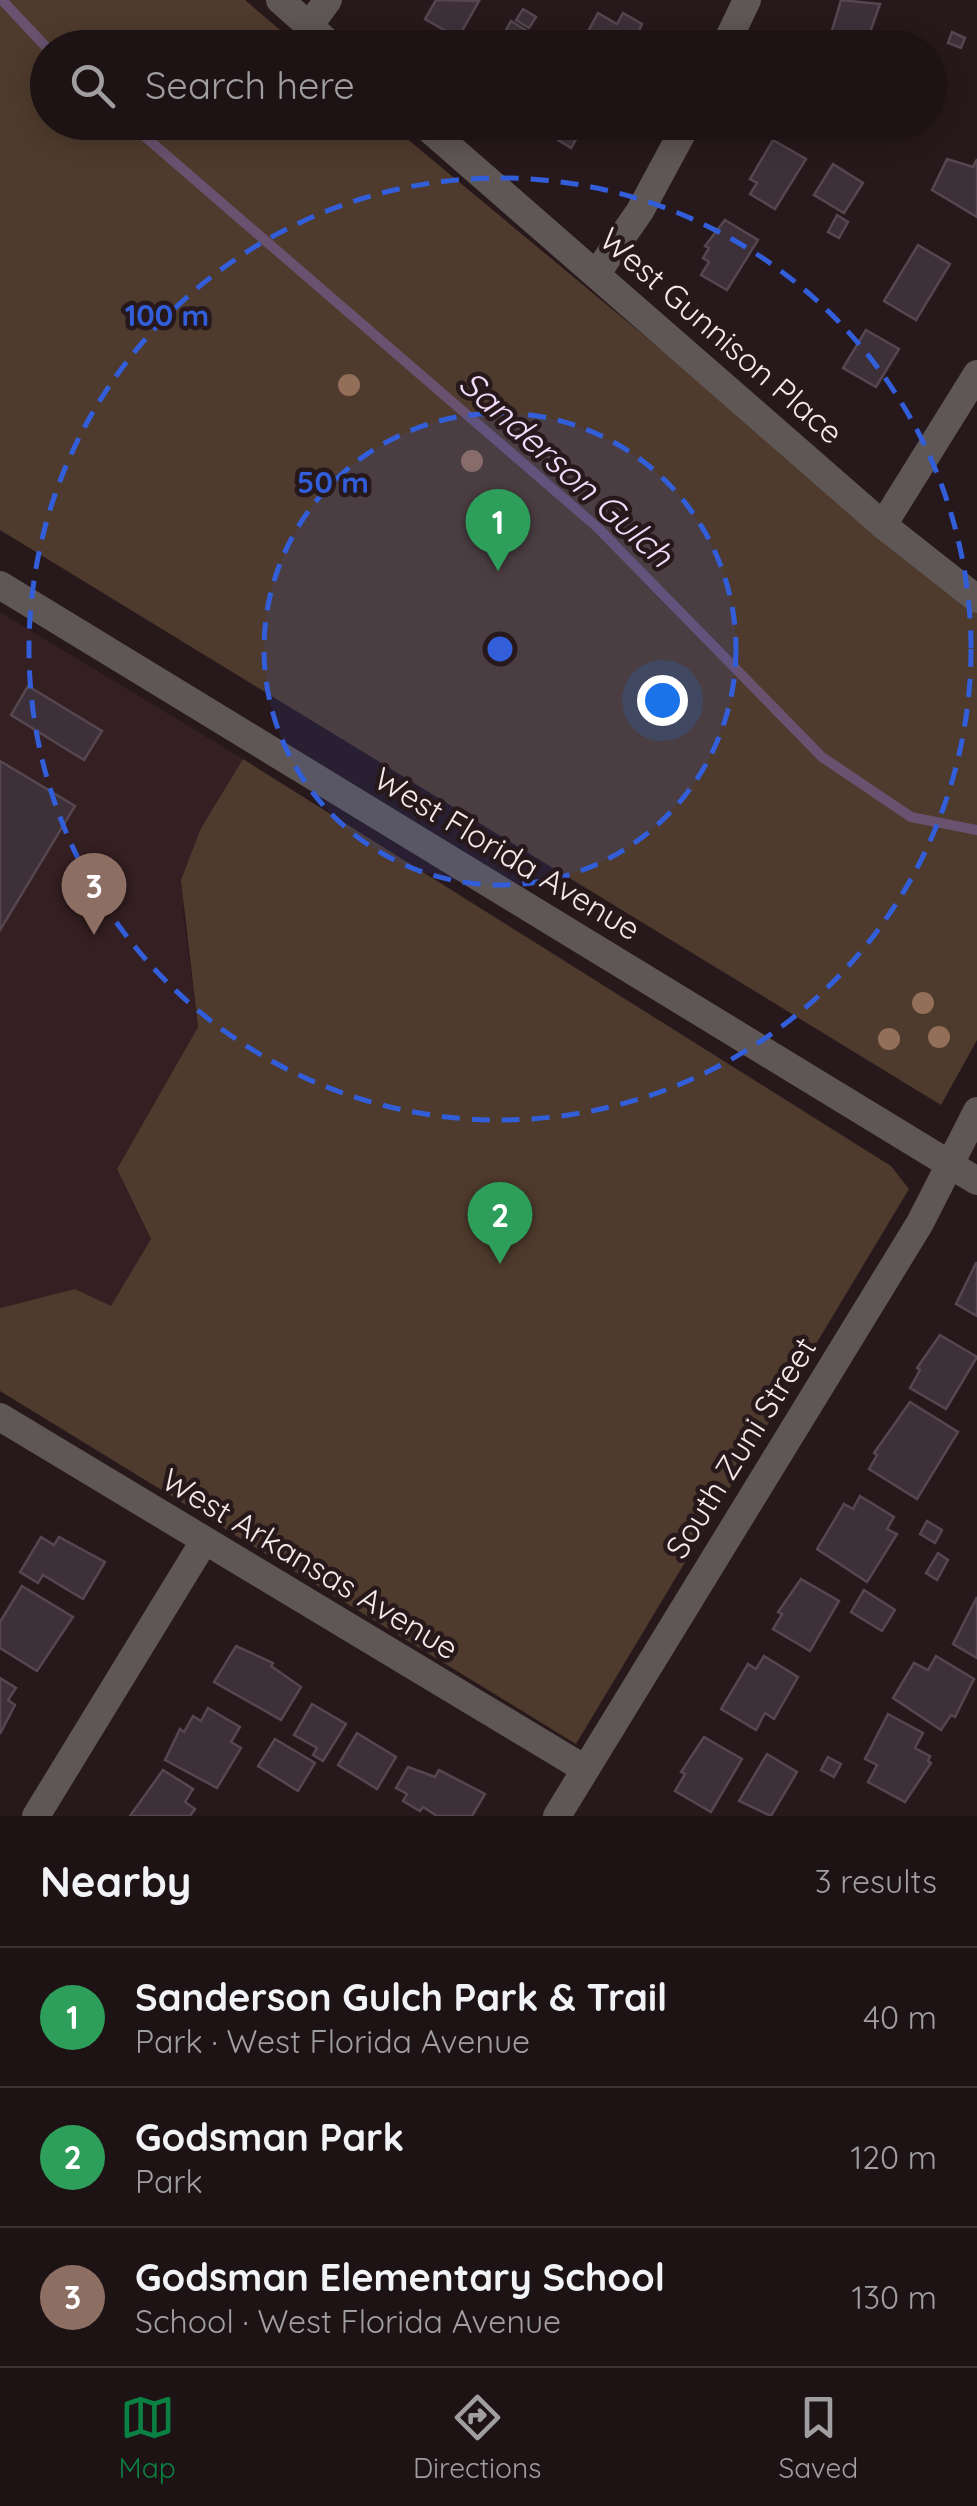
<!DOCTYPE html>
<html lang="en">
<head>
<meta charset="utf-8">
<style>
  :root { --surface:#1d1214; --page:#251b1d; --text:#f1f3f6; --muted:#a09ea0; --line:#3b3234; --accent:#0b8043 }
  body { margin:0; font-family:Quicksand,sans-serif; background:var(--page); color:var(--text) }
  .you { position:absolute; left:662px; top:700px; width:35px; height:35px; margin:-25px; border:8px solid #fff; border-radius:50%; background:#1a73e8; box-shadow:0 0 0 15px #1a73e833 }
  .badge { display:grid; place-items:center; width:65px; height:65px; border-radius:50%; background:var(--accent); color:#fff; font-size:32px; font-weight:700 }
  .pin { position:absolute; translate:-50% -82px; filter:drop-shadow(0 2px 5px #0008) }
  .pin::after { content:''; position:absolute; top:52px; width:35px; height:30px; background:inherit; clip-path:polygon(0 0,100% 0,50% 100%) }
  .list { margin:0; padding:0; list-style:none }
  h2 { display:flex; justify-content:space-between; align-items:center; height:130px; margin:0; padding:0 40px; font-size:42px }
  h2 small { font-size:32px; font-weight:400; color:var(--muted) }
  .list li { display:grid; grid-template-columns:65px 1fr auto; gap:30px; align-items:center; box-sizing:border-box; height:140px; padding:0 40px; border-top:2px solid var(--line) }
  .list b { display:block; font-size:38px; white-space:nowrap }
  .list p { margin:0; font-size:32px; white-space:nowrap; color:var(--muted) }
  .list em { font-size:32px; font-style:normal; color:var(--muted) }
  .icon { flex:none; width:55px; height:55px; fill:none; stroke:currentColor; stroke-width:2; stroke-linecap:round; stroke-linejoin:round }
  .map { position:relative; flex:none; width:977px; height:1816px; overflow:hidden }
  .search { position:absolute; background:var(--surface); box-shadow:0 5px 25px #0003; left:30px; right:30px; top:30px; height:110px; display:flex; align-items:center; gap:25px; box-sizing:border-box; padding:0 35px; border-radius:55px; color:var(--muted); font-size:38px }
  .sheet { height:550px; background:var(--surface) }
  nav { display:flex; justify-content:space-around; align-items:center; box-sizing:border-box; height:140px; border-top:2px solid var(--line); background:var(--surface); font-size:28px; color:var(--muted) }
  nav a { display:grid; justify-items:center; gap:5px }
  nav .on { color:var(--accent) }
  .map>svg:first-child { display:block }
</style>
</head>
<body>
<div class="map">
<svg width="977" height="1816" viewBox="0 0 977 1816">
  <rect width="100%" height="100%" fill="#27181b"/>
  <polygon fill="#341f22" points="0,612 243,759 201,828 183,910 198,1027 117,1169 151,1239 111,1307 75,1289 0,1308"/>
  <g fill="#4f3b2d">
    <polygon points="0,0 245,0 300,47 48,48 48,122 388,123 977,612 977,1040 941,1105 0,530"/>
    <polygon points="243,759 891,1166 909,1189 576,1744 0,1391 0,1308 75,1289 111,1306 151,1239 117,1169 198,1027 181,880 201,828"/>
  </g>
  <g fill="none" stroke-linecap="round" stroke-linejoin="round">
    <g stroke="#68526f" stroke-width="10">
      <polyline points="2,0 48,49"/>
      <polyline points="128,122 597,527 822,757 911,817 977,830"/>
    </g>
  </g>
  <g fill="#3e3038" stroke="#55464f" stroke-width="2.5">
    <polygon points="436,0 479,1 458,38 425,19"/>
    <polygon points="841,0 880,4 866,44 831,34"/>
    <polygon points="523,9 536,17 529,28 516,20"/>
    <polygon points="598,13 617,24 623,13 642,24 637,35 654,48 579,48"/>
    <polygon points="511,21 527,31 521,42 505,32"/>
    <polygon points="952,32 965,38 961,48 948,43"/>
    <polygon points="542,122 586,122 571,148 539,128"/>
    <polygon points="773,140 806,159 775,209 750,194 757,183 750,179"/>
    <polygon points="947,159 973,167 977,159 977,217 932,190"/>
    <polygon points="833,164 863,183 844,213 814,195"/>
    <polygon points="837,215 848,222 839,238 828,232"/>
    <polygon points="725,220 758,240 727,290 701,275 709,262 703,258 709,248 705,246"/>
    <polygon points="918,245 950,264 916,320 884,301"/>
    <polygon points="866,330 899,349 876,387 843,368"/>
    <polygon points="28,686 102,731 84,760 11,715"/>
    <polygon points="0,761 75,806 0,930"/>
    <polygon points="976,1263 977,1263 977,1316 956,1304"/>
    <polygon points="940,1335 977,1357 946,1409 910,1388 920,1370 917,1368"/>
    <polygon points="910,1402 958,1432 917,1499 869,1469 877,1455 874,1453"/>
    <polygon points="860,1496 894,1517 887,1529 897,1534 867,1582 817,1549 844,1504 853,1509"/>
    <polygon points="927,1521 942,1530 935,1543 920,1534"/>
    <polygon points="41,1537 54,1545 59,1537 105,1562 83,1599 43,1575 38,1583 20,1572"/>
    <polygon points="938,1553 948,1560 937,1580 926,1573"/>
    <polygon points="801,1579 839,1601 810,1651 773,1629 782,1614 778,1612"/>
    <polygon points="22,1586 73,1617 37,1671 0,1648 0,1622"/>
    <polygon points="864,1590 895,1610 882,1631 851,1612"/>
    <polygon points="977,1597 977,1658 953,1644"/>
    <polygon points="236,1646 273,1663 271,1666 301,1687 281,1720 214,1682"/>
    <polygon points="764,1656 798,1677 774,1719 765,1713 756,1730 721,1709 748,1664 756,1669"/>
    <polygon points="936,1656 974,1679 955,1717 951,1715 941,1730 893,1698 914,1663 928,1670"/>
    <polygon points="0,1678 16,1688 8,1700 15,1705 0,1734"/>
    <polygon points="312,1704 346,1724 323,1761 313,1755 317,1748 294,1735"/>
    <polygon points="208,1708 240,1727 231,1742 241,1748 217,1788 165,1760 180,1729 184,1732 193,1716 201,1721"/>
    <polygon points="888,1714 923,1733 915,1748 930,1756 928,1761 931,1763 905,1802 868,1782 877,1765 865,1759"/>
    <polygon points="357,1733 396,1757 377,1789 338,1765"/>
    <polygon points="704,1737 742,1759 711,1812 675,1791 685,1774 681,1772"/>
    <polygon points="275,1739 315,1763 298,1791 258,1766"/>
    <polygon points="767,1754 797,1772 771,1816 739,1801"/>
    <polygon points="828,1757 841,1764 834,1777 821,1770"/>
    <polygon points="408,1767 435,1777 439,1770 485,1794 472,1816 437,1816 423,1807 420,1811 403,1801 407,1794 396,1788"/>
    <polygon points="163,1770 193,1789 185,1802 195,1809 190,1816 130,1816"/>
  </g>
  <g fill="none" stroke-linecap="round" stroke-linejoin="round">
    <g stroke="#5f5755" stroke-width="28">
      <polyline points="280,0 334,48"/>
      <polyline points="309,26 328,0"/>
      <polyline points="724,48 747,0"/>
      <polyline points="421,122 883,525 977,599"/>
      <polyline points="597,273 640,211 688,122"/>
      <polyline points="883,525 977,374"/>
      <polyline points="0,1417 585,1769"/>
      <polyline points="36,1816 203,1543"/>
      <polyline points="557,1816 920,1223 977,1111"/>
    </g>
    <polyline stroke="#5f5755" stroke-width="28" points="0,585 977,1181"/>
  </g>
  <g fill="#936f5a">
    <circle cx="349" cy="385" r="11"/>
    <circle cx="472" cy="461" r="11"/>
    <circle cx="923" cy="1003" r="11"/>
    <circle cx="939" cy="1037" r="11"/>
    <circle cx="889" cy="1039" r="11"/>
  </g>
  <circle cx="500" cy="649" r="236" fill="#325eda" fill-opacity=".12"/>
  <g fill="none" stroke="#325eda" stroke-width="5" stroke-dasharray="18 12">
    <circle cx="500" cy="649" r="236"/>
    <circle cx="500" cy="649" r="471"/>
  </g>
  <g text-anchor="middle" stroke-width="9" stroke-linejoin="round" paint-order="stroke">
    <g font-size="32" fill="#f4e9ea" stroke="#27181b">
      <text transform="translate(721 336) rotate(41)" y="11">West Gunnison Place</text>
      <text transform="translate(507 854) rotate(31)" y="11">West Florida Avenue</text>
      <text transform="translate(741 1448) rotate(-58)" y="11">South Zuni Street</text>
      <text transform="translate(310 1564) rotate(31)" y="11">West Arkansas Avenue</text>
    </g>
    <g font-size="35" font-style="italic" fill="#f2dbfa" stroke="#27181b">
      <text transform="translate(566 469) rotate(42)" y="12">Sanderson Gulch</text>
    </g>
  </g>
  <circle cx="500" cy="649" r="15" fill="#325eda" stroke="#27181b" stroke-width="5"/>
  <g font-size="30" text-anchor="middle" font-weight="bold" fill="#325eda" stroke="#27181b" stroke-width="9" stroke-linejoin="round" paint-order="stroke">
    <text x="167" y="326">100 m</text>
    <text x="333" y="493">50 m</text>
  </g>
</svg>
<div class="you"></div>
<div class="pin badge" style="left:498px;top:571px;background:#2e9e5b">1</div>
<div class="pin badge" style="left:500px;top:1264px;background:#2e9e5b">2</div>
<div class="pin badge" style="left:94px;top:935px;background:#8d6e63">3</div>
<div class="search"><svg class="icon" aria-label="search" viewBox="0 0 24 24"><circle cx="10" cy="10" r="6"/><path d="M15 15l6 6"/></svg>Search here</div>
</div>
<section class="sheet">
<h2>Nearby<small>3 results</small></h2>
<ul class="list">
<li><span class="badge" style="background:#2e9e5b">1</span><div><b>Sanderson Gulch Park &amp; Trail</b><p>Park · West Florida Avenue</p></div><em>40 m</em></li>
<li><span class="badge" style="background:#2e9e5b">2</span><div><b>Godsman Park</b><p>Park</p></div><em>120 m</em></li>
<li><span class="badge" style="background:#8d6e63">3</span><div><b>Godsman Elementary School</b><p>School · West Florida Avenue</p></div><em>130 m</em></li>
</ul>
</section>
<nav>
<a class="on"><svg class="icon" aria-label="map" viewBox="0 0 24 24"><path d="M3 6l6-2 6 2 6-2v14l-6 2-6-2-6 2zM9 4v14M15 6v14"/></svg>Map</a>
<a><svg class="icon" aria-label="directions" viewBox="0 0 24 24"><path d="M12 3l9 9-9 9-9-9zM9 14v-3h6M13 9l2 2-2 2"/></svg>Directions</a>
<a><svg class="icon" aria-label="saved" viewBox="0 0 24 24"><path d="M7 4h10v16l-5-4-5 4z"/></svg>Saved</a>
</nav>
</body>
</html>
